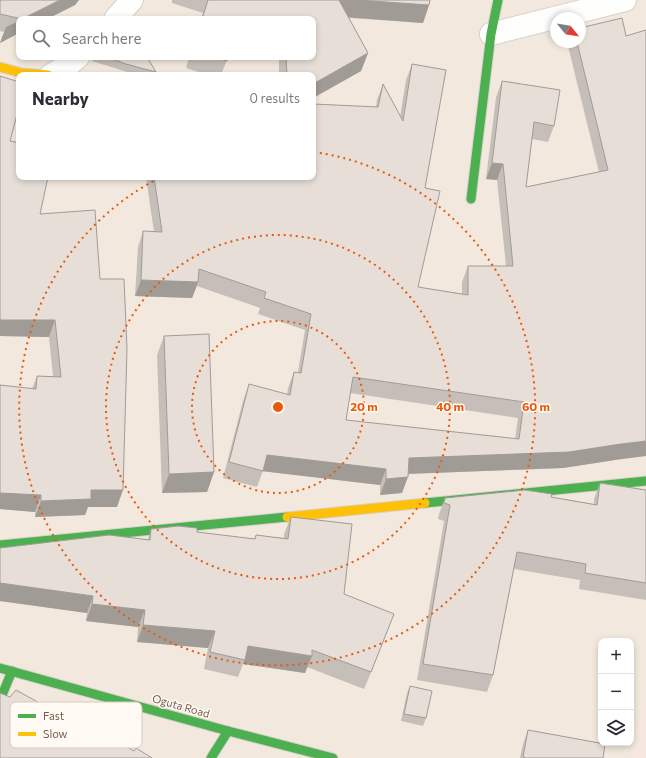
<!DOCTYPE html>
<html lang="en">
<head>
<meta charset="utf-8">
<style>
  :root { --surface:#fff; --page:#f7f7f7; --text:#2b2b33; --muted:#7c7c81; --line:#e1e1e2 }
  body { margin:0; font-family:Commissioner,sans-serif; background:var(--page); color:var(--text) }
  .controls { position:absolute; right:12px; bottom:12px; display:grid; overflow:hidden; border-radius:8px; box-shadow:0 2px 6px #0003 }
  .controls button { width:36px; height:36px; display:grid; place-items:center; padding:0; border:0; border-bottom:1px solid var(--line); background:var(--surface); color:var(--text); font:20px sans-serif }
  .compass { position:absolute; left:550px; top:12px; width:36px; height:36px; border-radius:50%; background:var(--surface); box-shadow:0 2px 6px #0003; rotate:120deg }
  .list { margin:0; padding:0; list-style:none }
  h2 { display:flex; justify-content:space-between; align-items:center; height:52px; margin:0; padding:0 16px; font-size:17px }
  h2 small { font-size:13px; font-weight:400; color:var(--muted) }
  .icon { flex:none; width:22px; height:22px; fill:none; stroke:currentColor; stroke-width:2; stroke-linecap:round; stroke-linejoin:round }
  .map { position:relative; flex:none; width:646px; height:758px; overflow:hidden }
  .search { position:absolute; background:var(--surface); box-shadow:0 2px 6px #0003; left:16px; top:16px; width:300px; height:44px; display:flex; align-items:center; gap:10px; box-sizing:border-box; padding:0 14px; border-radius:8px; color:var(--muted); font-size:15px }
  .panel { position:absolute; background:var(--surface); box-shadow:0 2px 6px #0003; left:16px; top:72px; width:300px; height:108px; border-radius:8px }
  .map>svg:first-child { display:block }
</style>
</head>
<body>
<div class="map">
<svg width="646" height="758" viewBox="0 0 646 758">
  <rect width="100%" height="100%" fill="#f9f5f0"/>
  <path fill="#f2e8de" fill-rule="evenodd" d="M 0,0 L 646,0 L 646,758 L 0,758 ZM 556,18 L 580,18 L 580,42 L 556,42 ZM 19,19 L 313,19 L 313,57 L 19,57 ZM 19,75 L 313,75 L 313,177 L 19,177 ZM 601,641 L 631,641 L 631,743 L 601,743 Z"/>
  <polygon fill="#f6e8e1" points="644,697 646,697 646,758 632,758"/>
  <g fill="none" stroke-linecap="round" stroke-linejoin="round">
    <defs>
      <g id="street">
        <polyline points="115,19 132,0"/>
        <polyline points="491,34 625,0"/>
        <polyline points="51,75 70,64 78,57"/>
      </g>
      <g id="fast">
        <polyline points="471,199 491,34 498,0"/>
        <polyline points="425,503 646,481"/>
        <polyline points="0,545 287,517"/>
        <polyline points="0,668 228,731 333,758"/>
        <polyline points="0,700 12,671"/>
        <polyline points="211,758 228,731"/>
      </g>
      <g id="slow">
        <polyline points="0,67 22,73 48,75"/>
        <polyline points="287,517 425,503"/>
      </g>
    </defs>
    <use href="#street" stroke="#d7d1cb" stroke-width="24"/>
    <use href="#fast" stroke="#d9d2cb" stroke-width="11"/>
    <use href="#slow" stroke="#d9d2cb" stroke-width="11"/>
    <use href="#street" stroke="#fefefd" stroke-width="22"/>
    <use href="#fast" stroke="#4caf50" stroke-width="9"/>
    <use href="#slow" stroke="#ffc107" stroke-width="9"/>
  </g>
  <g fill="#c6bfb9" fill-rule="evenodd">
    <polygon points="0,0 79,0 75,5 47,19 19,19 19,33 0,43 4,32 0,31"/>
    <polygon points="172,0 430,0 429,5 423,23 349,18 368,53 361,71 313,98 313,75 279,75 279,60 265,57 313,57 313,19 201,19 203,13 172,3"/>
    <path d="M 622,18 L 615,460 L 563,468 L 408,474 L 402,493 L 380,495 L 380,485 L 263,471 L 257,487 L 223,478 L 243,401 L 249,384 L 287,395 L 288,388 L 294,372 L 298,372 L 305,330 L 258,314 L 260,308 L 197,286 L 192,298 L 135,296 L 138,247 L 143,231 L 154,232 L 146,177 L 313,177 L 376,107 L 377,100 L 383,84 L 400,117 L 406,80 L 412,64 L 425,188 L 418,287 L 462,294 L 462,282 L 468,266 L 506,266 L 497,180 L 486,179 L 496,97 L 502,81 L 554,126 L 548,142 L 532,139 L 526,187 L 599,172 L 568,46 L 570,42 L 580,42 ZM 350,393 L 518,418 L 515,439 L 346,420 Z"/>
    <polygon points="94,57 147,57 156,72 155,75 137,75 124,71 92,61"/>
    <polygon points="189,57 228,57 221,75 208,75 186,68"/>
    <polygon points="0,76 10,141 40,214 117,507 88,507 85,515 35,517 35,512 0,509 0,385 32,389 37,376 53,376 49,337 0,336"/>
    <polygon points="164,336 214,472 207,492 162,493 157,355"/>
    <polygon points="600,483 646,490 646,600 579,589 580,580 514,569 493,675 487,692 417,680 444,521 438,519 439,514 445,498 551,497 594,504 594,499"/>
    <polygon points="291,517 344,594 387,631 364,689 307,667 305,673 243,664 238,677 204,669 208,648 137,642 138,627 86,621 87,613 0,601 0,548 148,539 151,529 197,532 254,539 256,535 284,538 284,534"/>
    <polygon points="410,686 426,718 423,726 401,721 407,693"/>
    <polygon points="528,730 603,758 520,758 523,744"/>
  </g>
  <g fill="#a19b96">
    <polygon points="60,0 79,0 75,5 47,19 22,19"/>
    <polygon points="338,0 357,0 429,5 423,23 332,16"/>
    <polygon points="19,21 19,33 0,43 6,27"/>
    <polygon points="368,53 361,71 313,98 313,84"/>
    <polygon points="492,163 503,164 497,180 486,179"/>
    <polygon points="141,280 198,282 192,298 135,296"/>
    <polygon points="0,320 55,320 49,337 0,336"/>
    <polygon points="646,441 646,456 615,460 563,468 403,474 409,458 621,444"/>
    <polygon points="267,455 386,469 380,485 261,471"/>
    <polygon points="214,472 207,492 162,493 169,474"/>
    <polygon points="408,477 402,493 380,495 386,479"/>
    <polygon points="91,490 123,490 117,507 88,507 85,515 35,517 41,501"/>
    <polygon points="0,493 41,495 35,512 0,509"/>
    <polygon points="0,583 93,596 87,613 0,601"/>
    <polygon points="92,604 145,610 138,627 86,621"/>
    <polygon points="394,614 387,631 364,689 371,672"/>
    <polygon points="143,625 215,631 208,648 137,642"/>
    <polygon points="248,646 312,656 305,673 243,664"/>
  </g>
  <g fill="#e6ded7" stroke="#a19b96" fill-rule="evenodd">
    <polygon points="0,0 60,0 22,19 0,14"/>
    <polygon points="208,0 339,0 368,53 313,84 313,75 287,75 286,57 313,57 313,19 202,19"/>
    <polygon points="357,0 430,0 429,5"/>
    <path d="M 622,18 L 626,36 L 646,30 L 646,441 L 621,444 L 569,452 L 409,458 L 408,477 L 386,479 L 386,469 L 267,455 L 263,471 L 229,462 L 249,384 L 290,395 L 294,372 L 301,373 L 311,314 L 264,298 L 266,292 L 199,269 L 198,282 L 141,280 L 143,231 L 162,232 L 154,177 L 313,177 L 313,104 L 378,107 L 383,84 L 403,121 L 412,64 L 446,70 L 425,188 L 440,191 L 418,287 L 468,295 L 468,266 L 513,266 L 503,164 L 492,163 L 502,81 L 560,90 L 554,126 L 534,122 L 526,187 L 608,170 L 577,42 L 580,42 L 580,28 ZM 353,377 L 524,402 L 519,439 L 346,420 Z"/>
    <polygon points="106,57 147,57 156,72 126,64"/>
    <polygon points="214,57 228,57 227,61"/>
    <polygon points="0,76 19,82 19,107 10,141 19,143 19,177 48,177 40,214 95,210 100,279 124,279 127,349 123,490 91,490 91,499 41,501 41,495 0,493 0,385 36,389 37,376 61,377 55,320 0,320"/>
    <polygon points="209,334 214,472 169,474 164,336"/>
    <polygon points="600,483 646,490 646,583 585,573 586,564 517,552 493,675 423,664 450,505 444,503 445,498 525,490 552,494 551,497 597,505"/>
    <polygon points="291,517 352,524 344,594 394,614 371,672 312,650 312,656 248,646 245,660 210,652 215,631 143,625 145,610 92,604 93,596 0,583 0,548 109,535 150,540 151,529 178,526 197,528 197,532 255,539 256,535 288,539"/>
    <polygon points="410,686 432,691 426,718 404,714"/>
    <polygon points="16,690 74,722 76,718 134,751 136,748 152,758 0,758 0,693 10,697"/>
    <polygon points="528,730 605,744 603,758 526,758 523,757"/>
  </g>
  <g fill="none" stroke="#e8590c" stroke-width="2" stroke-dasharray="2 4">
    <circle cx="278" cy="407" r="86"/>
    <circle cx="278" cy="407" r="172"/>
    <path d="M314 152A258 258 0 1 1 161 177"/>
  </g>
  <g text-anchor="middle" stroke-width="3" stroke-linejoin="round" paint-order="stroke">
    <g font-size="11" fill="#7a5c4d" stroke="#fffaf3">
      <text transform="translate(181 706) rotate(16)" y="4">Oguta Road</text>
    </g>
  </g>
  <rect x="10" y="702" width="132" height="46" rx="6" fill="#fffaf3" stroke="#d7cbc1" stroke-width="1"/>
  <rect x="18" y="714" width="18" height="4" fill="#4caf50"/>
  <rect x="18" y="732" width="18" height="4" fill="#ffc107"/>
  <g font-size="11" fill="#7a5c4d">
    <text x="43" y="720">Fast</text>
    <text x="43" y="738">Slow</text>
  </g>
  <circle cx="278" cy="407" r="6" fill="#e8590c" stroke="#fffaf3" stroke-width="2"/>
  <g font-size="12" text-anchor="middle" font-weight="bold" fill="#e8590c" stroke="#fffaf3" stroke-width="3" stroke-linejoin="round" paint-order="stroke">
    <text x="364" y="411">20 m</text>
    <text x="450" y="411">40 m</text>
    <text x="536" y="411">60 m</text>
  </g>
</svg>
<div class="controls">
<button>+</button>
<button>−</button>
<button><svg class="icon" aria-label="layers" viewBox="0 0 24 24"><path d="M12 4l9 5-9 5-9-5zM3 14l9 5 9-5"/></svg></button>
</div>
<svg class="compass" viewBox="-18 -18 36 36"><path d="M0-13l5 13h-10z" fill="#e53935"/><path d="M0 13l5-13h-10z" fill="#7c7c81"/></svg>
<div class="search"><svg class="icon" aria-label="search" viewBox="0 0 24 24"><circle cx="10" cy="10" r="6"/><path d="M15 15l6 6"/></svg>Search here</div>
<section class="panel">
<h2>Nearby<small>0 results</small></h2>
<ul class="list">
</ul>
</section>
</div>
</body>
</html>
